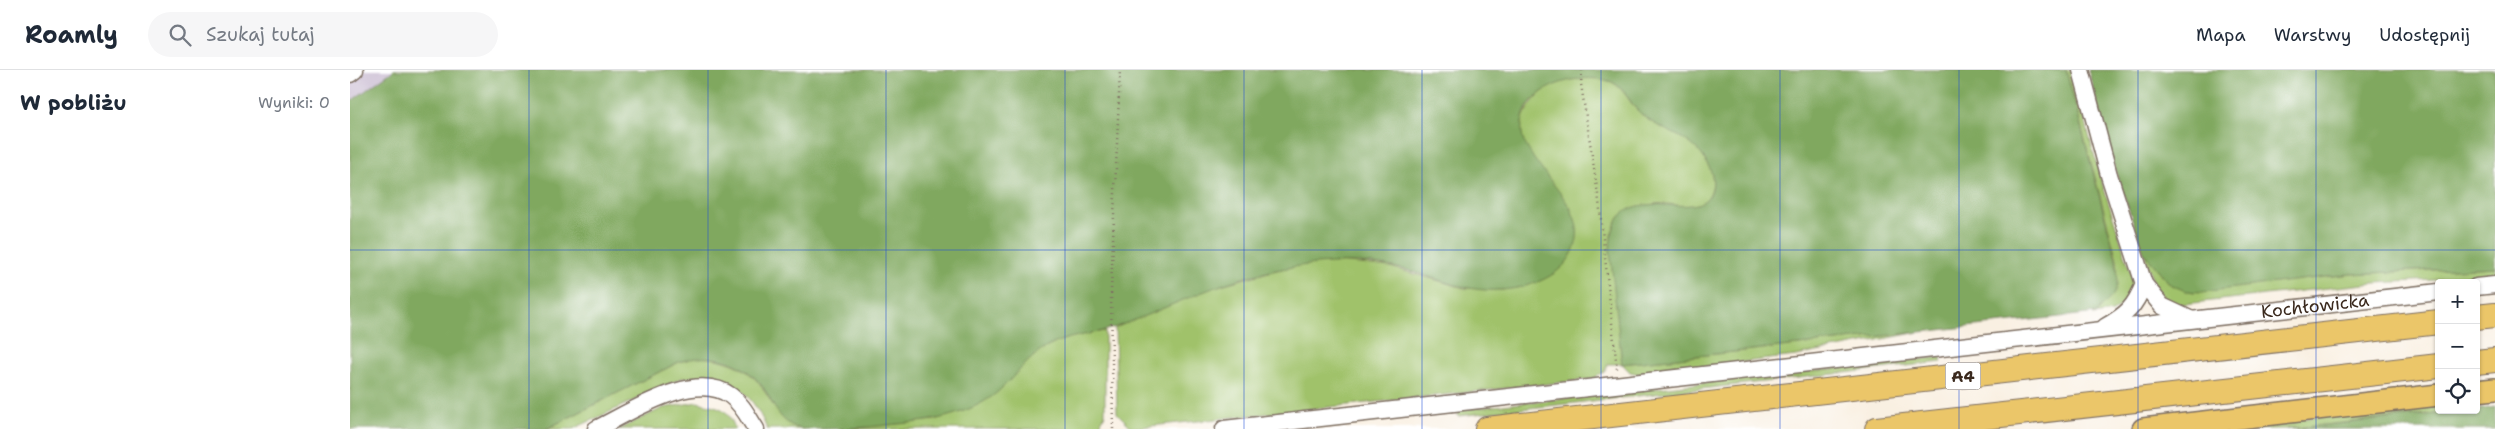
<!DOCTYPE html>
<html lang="pl">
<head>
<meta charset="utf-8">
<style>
  :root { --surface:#fff; --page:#f6f6f7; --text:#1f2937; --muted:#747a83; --line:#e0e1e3 }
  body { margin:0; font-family:"Shantell Sans",sans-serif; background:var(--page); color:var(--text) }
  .controls { position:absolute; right:15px; bottom:15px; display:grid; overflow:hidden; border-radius:5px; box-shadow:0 1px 4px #0004 }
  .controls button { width:45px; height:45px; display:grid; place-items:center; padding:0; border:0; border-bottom:1px solid var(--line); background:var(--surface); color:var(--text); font:25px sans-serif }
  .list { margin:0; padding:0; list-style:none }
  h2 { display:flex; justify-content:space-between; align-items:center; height:65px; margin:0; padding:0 20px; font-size:21px }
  h2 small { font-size:16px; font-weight:400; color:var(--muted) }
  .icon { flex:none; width:28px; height:28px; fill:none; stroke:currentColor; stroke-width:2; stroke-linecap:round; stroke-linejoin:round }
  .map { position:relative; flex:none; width:2145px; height:359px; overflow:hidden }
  header { display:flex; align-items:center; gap:30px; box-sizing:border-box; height:70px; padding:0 25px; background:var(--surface); border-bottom:1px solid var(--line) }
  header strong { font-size:24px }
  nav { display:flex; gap:28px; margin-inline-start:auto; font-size:18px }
  .search { width:350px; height:45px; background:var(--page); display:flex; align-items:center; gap:12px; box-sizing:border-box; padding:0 18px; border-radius:28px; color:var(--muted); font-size:19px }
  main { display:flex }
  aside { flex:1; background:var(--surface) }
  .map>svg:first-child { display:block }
</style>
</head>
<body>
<header>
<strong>Roamly</strong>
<div class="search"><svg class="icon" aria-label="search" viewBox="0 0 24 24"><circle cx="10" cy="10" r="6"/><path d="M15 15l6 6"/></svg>Szukaj tutaj</div>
<nav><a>Mapa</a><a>Warstwy</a><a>Udostępnij</a></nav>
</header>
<main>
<aside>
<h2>W pobliżu<small>Wyniki: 0</small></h2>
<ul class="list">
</ul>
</aside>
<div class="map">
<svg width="2145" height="359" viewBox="0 0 2145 359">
  <rect width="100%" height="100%" fill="#fff"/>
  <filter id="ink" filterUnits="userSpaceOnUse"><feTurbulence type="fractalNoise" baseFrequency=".02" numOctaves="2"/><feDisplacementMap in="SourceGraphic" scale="10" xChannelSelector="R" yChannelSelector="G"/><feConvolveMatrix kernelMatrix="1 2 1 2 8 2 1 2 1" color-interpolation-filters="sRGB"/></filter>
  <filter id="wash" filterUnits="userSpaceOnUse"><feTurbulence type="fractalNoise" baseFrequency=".0096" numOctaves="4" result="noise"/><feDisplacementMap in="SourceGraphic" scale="20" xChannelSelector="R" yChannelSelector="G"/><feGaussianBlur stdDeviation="1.12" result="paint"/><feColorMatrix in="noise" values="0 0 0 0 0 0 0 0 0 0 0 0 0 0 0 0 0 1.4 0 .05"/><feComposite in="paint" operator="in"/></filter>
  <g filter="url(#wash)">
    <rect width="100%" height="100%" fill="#f9f0e2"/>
    <polygon fill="#ccbfd4" points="0,0 44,0 0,32"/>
    <g fill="#a0c26b" stroke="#6e7644">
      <path d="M 1716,0 L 1722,0 L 1749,103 L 1784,212 L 1782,228 L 1763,242 L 1743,245 C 1764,220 1769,224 1767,189 Z"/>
      <path d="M 1221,7 C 1234,7 1249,6 1262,12 C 1275,19 1279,33 1290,43 C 1302,56 1322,58 1336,69 C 1352,81 1372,107 1358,127 C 1347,144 1319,131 1304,134 C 1296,135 1278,140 1272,145 C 1266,149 1264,159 1261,165 L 1272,294 L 1569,262 L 1446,286 L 1289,304 L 1280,302 L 1272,294 L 1258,294 L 1254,302 L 1243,309 L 782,358 L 767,343 L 765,258 L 856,219 L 949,194 L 987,192 L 1040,197 L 1114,218 L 1153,220 L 1185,212 L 1221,138 C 1206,120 1172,84 1171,60 C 1171,48 1178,37 1185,29 C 1196,17 1206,11 1221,7 Z"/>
      <path d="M 1794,183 L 1821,215 L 1843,222 L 2000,204 L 2145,197 L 2145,207 L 2024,213 L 1825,235 C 1804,228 1800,201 1794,183 Z"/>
      <polygon points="755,261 755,344 748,359 491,359 586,350 662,307 680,287 699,276 720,266"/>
      <path d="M 346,287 C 375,288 400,296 415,322 C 426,339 432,353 453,359 L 417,359 C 399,317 378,302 332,308 L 223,359 L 196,359 L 329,292 Z"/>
      <polygon points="1591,287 1592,292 1108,346 1108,340"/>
      <path d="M 347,332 C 368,337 378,336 385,359 L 269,359 L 313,338 Z"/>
      <polygon points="2089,333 2089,340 2114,340 1936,359 1863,359"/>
    </g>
    <g fill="#80a85f" stroke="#5e693e">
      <path d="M 44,0 L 1716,0 L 1766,189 C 1767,201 1770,215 1763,225 C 1757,232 1752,235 1747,243 L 1272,294 L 1260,180 C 1263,97 1351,162 1362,119 C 1364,112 1362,103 1359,97 C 1344,63 1310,64 1288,41 C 1279,31 1274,18 1262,12 C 1226,0 1167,19 1172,63 C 1173,72 1177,77 1181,84 C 1201,118 1247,149 1218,190 C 1204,210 1173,219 1150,220 C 1118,222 1090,210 1060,201 C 1005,186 947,193 893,208 C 848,221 807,243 763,258 C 739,266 721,264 697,277 C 678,288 668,303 652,318 C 632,338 596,349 568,352 C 537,355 506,359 475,359 C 468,359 459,359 452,359 C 432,355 425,338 416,322 C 397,291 362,281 329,292 L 196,359 L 0,359 L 0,32 Z"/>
      <polygon points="1738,0 2145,0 2145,197 2000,204 1852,222 1836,221 1821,215 1794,183 1765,100"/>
      <polygon points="2145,337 2145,359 1936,359 2126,340"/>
    </g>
  </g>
  <g filter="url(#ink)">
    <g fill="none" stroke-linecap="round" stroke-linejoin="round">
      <defs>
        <g id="minor">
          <polyline points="1731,0 1759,105 1794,214 1812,236 1840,249"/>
          <polyline points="0,4 5,0"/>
          <polyline points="2126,217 2145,215"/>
          <path d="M 1755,257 C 1777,244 1784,238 1794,214"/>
          <path d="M 246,359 C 281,342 345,299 381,326 C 393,335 398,347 406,359"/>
          <path id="s1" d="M 874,359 L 2089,222"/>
        </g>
        <g id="major">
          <polyline points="2126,321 2145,319"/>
          <polyline points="1793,359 2089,325"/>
        </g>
        <g id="highway">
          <polyline points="2126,247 2145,245"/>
          <polyline points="2126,292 2145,290"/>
          <polyline points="1137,359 2089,252"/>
          <polyline points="1527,359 2089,296"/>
        </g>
      </defs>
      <use href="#minor" stroke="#7e6f63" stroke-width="19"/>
      <use href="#major" stroke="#7e6f63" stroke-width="24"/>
      <use href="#highway" stroke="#7e6f63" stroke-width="26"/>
      <g stroke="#7e6f63" stroke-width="2.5" stroke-dasharray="1 4" stroke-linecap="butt">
        <polyline points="1232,0 1231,14 1249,131 1267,299"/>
        <polyline points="763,359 761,220 770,0"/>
      </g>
      <use href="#minor" stroke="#fff" stroke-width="16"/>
      <use href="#major" stroke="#ebc669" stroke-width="21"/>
      <use href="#highway" stroke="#ebc669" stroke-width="24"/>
    </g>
  </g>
  <path fill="none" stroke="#1d4ed8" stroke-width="1" stroke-opacity="0.55" d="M 179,0 L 179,359M 358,0 L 358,359M 536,0 L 536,359M 715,0 L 715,359M 894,0 L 894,359M 1072,0 L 1072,359M 1251,0 L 1251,359M 1430,0 L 1430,359M 1609,0 L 1609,359M 1788,0 L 1788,359M 1966,0 L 1966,359M 0,180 L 2145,180"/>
  <g text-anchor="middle" stroke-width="5" stroke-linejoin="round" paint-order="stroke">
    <rect fill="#fff" stroke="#766a62" stroke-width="1" x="1595.5" y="292.5" width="35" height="27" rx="4"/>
    <g font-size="16" font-weight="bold" fill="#3b2a1e">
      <text x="1613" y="312">A4</text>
    </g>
    <g font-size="18" fill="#3b2a1e" stroke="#fff">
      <text dy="6" stroke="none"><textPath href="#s1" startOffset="1098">Kochłowicka</textPath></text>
    </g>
  </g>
</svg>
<div class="controls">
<button>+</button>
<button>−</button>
<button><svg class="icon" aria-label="locate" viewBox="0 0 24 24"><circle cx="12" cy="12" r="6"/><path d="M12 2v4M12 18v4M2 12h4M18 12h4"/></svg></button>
</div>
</div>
</main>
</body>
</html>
